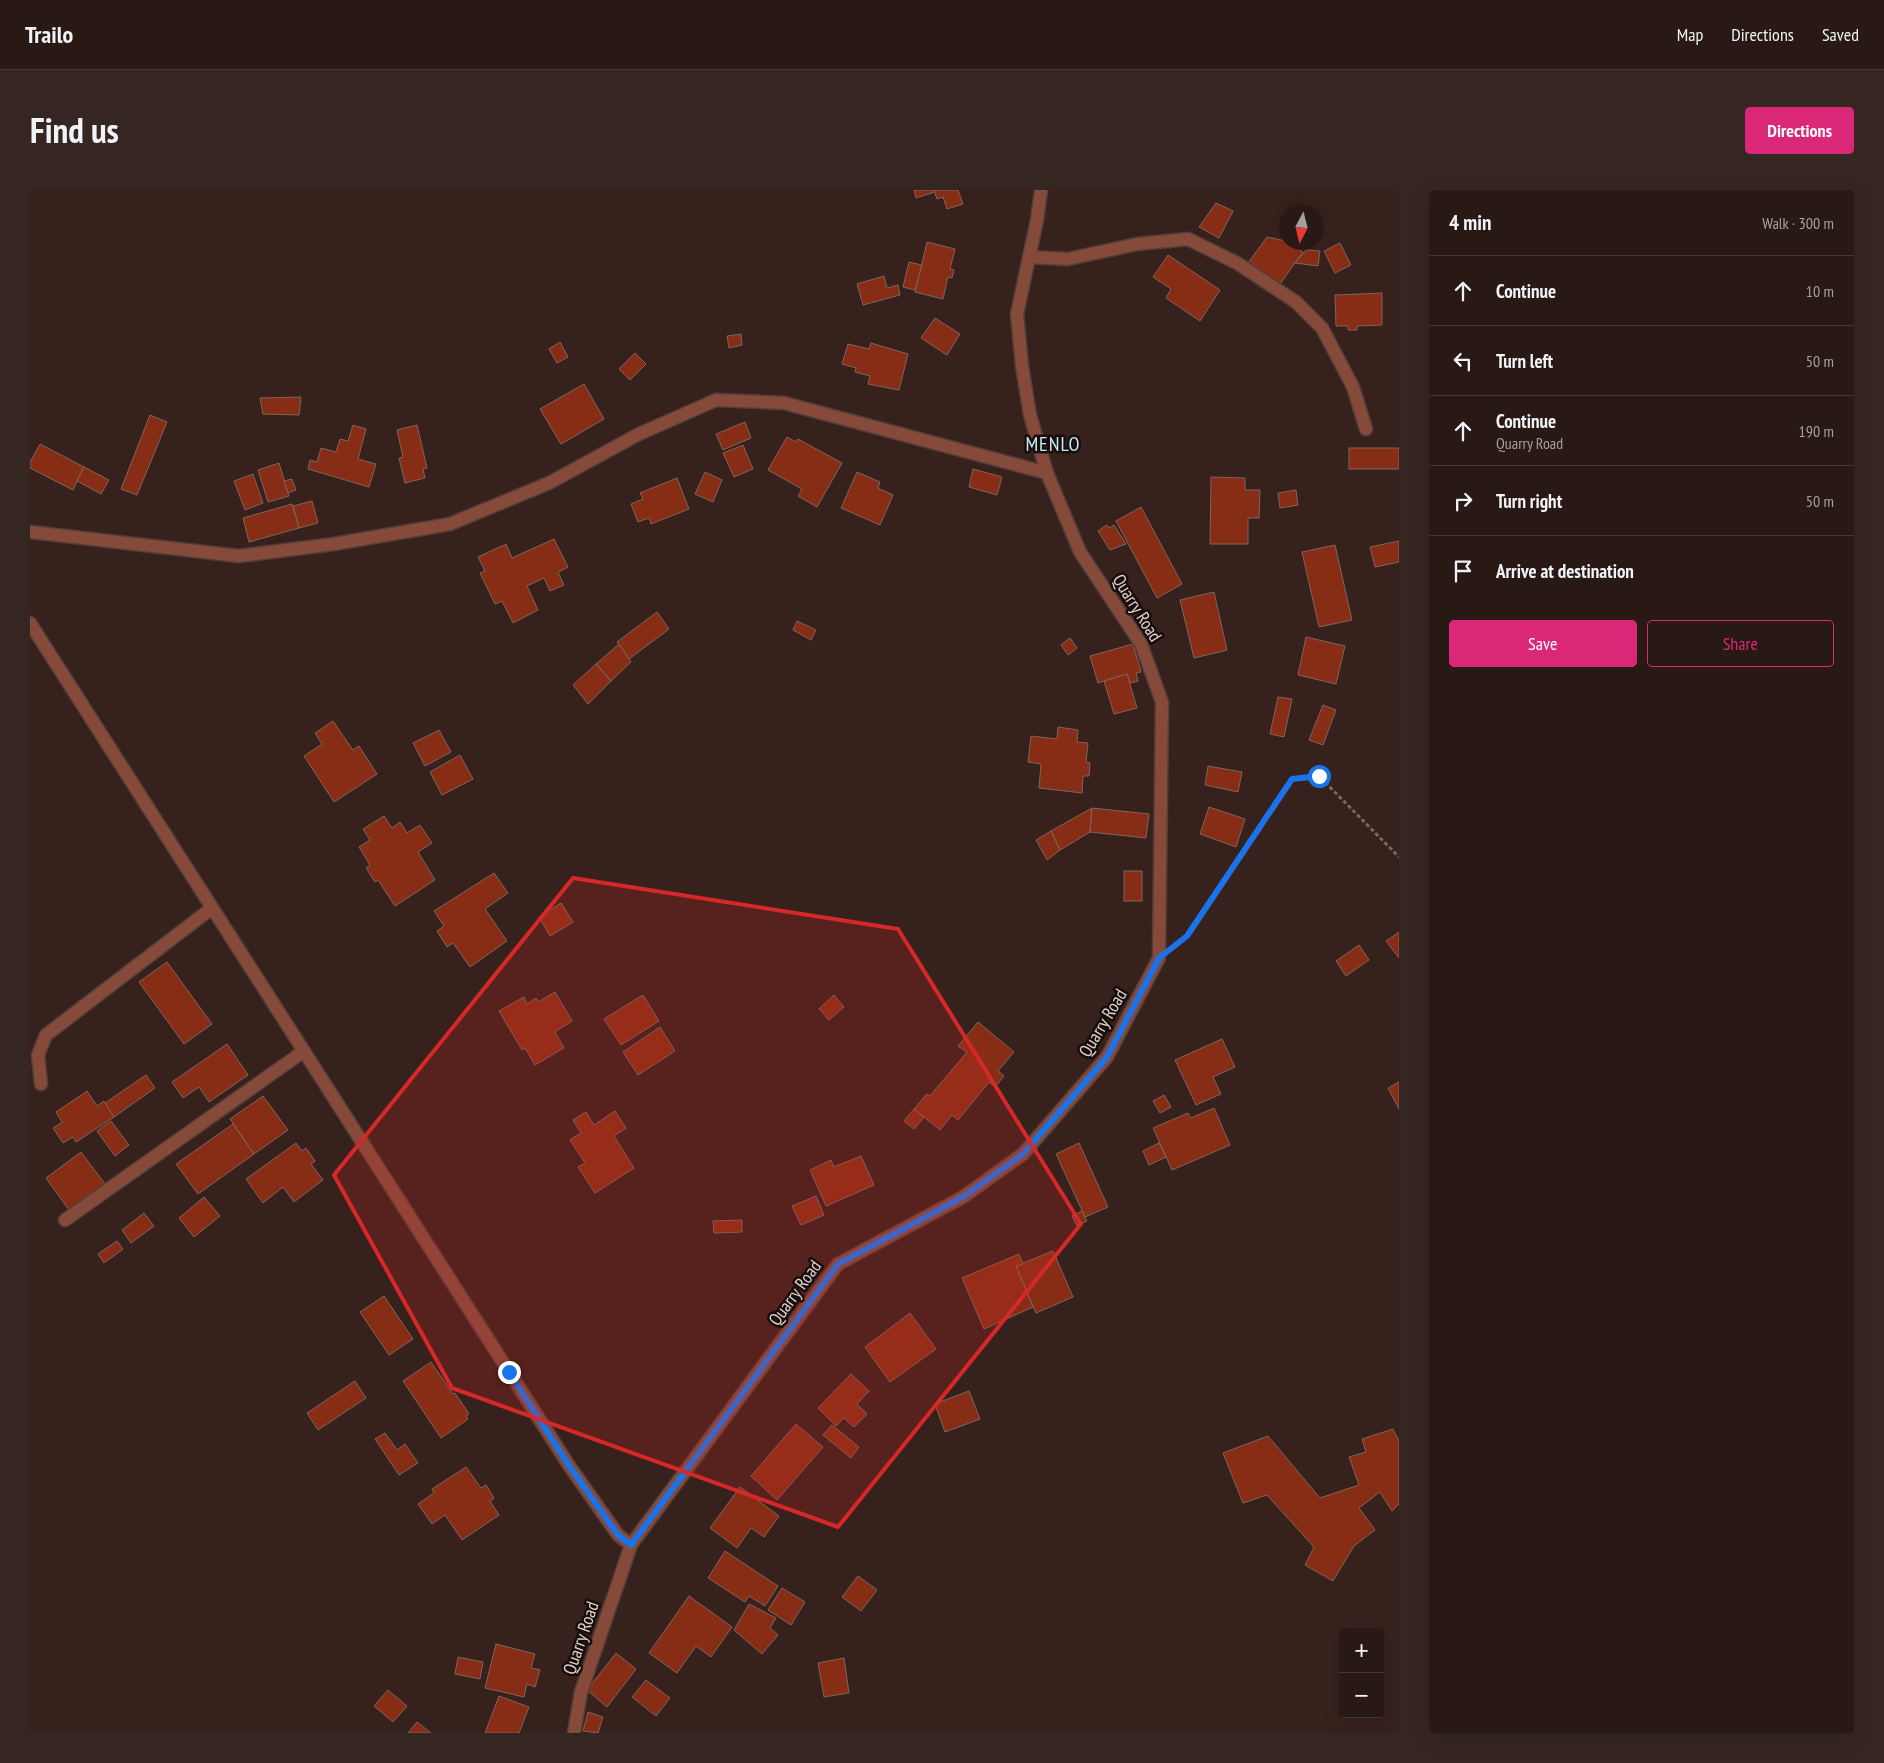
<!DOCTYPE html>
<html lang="en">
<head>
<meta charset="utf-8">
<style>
  :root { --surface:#291915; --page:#352622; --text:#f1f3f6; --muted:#a5a0a0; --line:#453834; --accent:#db2777 }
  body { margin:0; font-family:"PT Sans Narrow",sans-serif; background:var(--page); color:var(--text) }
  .controls { position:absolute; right:15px; bottom:15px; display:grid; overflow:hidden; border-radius:5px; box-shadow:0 5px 20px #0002 }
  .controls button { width:45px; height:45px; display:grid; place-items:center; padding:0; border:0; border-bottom:1px solid var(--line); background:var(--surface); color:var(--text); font:25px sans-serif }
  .compass { position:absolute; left:1249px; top:15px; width:45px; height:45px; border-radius:50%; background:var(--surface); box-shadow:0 5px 20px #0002; rotate:187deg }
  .stop { position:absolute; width:15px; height:15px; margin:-11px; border:4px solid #1a73e8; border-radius:50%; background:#fff }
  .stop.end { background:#1a73e8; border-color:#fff; box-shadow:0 1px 5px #0008 }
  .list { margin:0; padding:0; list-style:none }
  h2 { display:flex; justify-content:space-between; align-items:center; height:65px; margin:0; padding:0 20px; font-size:21px }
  h2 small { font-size:16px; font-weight:400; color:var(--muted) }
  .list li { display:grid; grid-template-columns:32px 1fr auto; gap:15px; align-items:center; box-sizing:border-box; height:70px; padding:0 20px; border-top:1px solid var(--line) }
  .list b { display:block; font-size:19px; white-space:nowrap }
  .list p { margin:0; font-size:16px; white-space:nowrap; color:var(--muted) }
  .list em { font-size:16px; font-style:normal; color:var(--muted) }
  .actions { display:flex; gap:10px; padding:15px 20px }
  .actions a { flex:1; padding:11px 0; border:1px solid var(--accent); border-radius:5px; text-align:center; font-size:18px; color:var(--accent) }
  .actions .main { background:var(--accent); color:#fff }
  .icon { flex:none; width:28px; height:28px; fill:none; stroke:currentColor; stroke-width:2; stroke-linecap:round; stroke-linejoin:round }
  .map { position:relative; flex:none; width:1369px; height:1543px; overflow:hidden; border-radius:5px }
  header { display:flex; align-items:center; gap:30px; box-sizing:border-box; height:70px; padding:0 25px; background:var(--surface); border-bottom:1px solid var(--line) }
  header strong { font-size:24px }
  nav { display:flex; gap:28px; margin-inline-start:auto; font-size:18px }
  .intro { display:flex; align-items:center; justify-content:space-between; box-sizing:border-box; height:120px; padding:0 30px }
  h1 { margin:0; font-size:35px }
  .button { padding:12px 22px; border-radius:5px; background:var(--accent); color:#fff; font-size:18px; font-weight:700 }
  main { display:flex; gap:30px; padding:0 30px }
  aside { flex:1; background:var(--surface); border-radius:5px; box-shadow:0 5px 20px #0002 }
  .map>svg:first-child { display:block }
</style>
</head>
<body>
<header>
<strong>Trailo</strong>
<nav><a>Map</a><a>Directions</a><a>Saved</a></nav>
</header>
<div class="intro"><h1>Find us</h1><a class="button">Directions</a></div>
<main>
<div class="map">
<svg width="1369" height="1543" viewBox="0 0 1369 1543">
  <rect width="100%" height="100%" fill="#37211c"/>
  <g fill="#882d15" stroke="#7e655e">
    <polygon points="884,0 904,0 905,2 886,8"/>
    <polygon points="904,0 928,0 933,14 917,19 913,7 907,9"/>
    <polygon points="1186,13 1203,21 1189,48 1169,37"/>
    <polygon points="1237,47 1256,51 1273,62 1250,94 1218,73"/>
    <polygon points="897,52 925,59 920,79 924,80 922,88 918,87 913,109 885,102"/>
    <polygon points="1310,53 1321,75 1305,83 1294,61"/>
    <polygon points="1276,60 1290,61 1288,76 1265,73"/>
    <polygon points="1138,65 1190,100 1170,131 1136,108 1141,99 1123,87"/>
    <polygon points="879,72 892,75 885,100 873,97"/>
    <polygon points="854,86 857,98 868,95 870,105 833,115 827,94"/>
    <polygon points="1352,103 1352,135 1327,136 1327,140 1318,140 1318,136 1306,136 1305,105"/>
    <polygon points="905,128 930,144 917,165 891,148"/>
    <polygon points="711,144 712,155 699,158 697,146"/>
    <polygon points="530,152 538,167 527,173 519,159"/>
    <polygon points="841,153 878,164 869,200 838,194 840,186 825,182 826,178 812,174 818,154 839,159"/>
    <polygon points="605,163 616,174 600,190 589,179"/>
    <polygon points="554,194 574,229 531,254 510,219"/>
    <polygon points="271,207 269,225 233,224 230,208"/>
    <polygon points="120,225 137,232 107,305 91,299"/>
    <polygon points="715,232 721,248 693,260 686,244"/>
    <polygon points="323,235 336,239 328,269 346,274 339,297 278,279 280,270 287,272 291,258 306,262 310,249 318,251"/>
    <polygon points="387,235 397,278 393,279 395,288 375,293 369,268 373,267 367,240"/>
    <polygon points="757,247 766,252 768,249 812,273 787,317 768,306 772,299 738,280"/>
    <polygon points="10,254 54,277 43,300 0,278 0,272"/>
    <polygon points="713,255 723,279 704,287 693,263"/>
    <rect x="1319" y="258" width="50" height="21"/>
    <polygon points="249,273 259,306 238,312 228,280"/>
    <polygon points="54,277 79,290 71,304 47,291"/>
    <polygon points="943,279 972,287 967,305 939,297"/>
    <polygon points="675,282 692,290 683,312 665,304"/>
    <polygon points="827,282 850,292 848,298 863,305 850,335 811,318"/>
    <polygon points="223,284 233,313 215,320 204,291"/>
    <polygon points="1181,287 1215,288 1215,300 1230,300 1229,328 1218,328 1218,354 1180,354"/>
    <polygon points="647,288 659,319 621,334 619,328 608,332 601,314 613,309 610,303"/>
    <polygon points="262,289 266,300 258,303 254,291"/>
    <polygon points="1266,300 1268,315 1250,318 1248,303"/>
    <polygon points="282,311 288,333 269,338 263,316"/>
    <polygon points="262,314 269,338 219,352 213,328"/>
    <polygon points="1111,317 1152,394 1127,408 1086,331"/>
    <polygon points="1077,335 1079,338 1084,335 1096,354 1080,360 1068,341"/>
    <polygon points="524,349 538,377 528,382 534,395 520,401 514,388 497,396 508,420 483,433 472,411 465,414 450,383 455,381 448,367 476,354 482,368"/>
    <polygon points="1369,351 1369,372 1345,377 1340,357"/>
    <polygon points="1305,355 1322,430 1289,437 1272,362"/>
    <polygon points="1184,402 1197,460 1164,468 1150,410"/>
    <polygon points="627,422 639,439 599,469 587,452"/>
    <polygon points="767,431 786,440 781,450 763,440"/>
    <polygon points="1276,447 1315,456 1306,494 1268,485"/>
    <polygon points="1040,448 1047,458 1038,465 1031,455"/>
    <polygon points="589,454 601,472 581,491 566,474"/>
    <polygon points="1103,454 1111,482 1106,483 1108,491 1100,493 1097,484 1068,493 1060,466"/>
    <polygon points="566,474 581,491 558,514 543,495"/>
    <polygon points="1097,484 1107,518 1084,524 1074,491"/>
    <polygon points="1248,507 1262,509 1254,547 1240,544"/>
    <polygon points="1293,515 1306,520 1293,555 1279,550"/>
    <polygon points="303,531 323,560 329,556 347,584 304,612 274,566 292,554 285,543"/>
    <polygon points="1028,537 1048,540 1047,552 1058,553 1056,572 1060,573 1059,586 1053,586 1052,603 1009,598 1011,574 998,572 1001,546 1027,549"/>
    <polygon points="409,540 421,562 395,576 383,553"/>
    <polygon points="430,565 443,589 412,605 400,582"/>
    <polygon points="1178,576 1212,582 1208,602 1175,595"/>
    <polygon points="1179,617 1215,629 1206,657 1170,644"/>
    <polygon points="1062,618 1060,642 1030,660 1021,641"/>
    <polygon points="1062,618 1119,624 1116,648 1060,642"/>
    <polygon points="354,626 362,638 370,632 377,643 390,635 402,653 388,662 405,690 365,716 348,690 345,692 336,678 340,675 329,657 340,650 333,639"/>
    <polygon points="1021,641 1030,660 1017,670 1006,650"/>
    <rect x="1094" y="681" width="18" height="30"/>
    <polygon points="464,683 478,703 455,719 477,751 440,777 423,753 417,757 407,741 414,736 404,721"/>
    <polygon points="531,713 543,732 520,746 509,727"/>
    <polygon points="1369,742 1369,768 1356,751"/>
    <polygon points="1329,755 1339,770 1316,786 1306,771"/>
    <polygon points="137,772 182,834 154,854 109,792"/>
    <polygon points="525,802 542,831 525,842 534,858 505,875 495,858 492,860 469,821 494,807 497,814 506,808 508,812"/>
    <polygon points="613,805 629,831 591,855 574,829"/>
    <polygon points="804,805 814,817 799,830 789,819"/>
    <polygon points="948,832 984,862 968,881 974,886 965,897 959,892 928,930 922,925 910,940 884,919 897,904 900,906 937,862 928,856"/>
    <polygon points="630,837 645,861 608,885 593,862"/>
    <polygon points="1192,849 1205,877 1183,887 1191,904 1166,915 1145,870"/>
    <polygon points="197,854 218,885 179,912 169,897 153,908 142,892"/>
    <polygon points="116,885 125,898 84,927 75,913"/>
    <polygon points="1369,892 1369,919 1358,898"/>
    <polygon points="57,901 67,916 74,911 84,927 46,952 43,947 33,953 23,938 32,932 26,922"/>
    <polygon points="1134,905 1141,917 1130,923 1123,911"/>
    <polygon points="233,906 258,940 224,964 200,929"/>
    <polygon points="1184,918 1200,955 1142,980 1123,938 1158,923 1161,928"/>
    <polygon points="884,919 894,927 884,939 874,931"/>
    <polygon points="585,921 596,938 584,946 604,978 565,1003 548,977 555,973 540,950 551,943 543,930 556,922 564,935"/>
    <polygon points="81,931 99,955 85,966 67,941"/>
    <polygon points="203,934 224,964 168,1004 146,974"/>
    <polygon points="266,953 272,961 276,958 285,971 281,974 293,990 264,1012 253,997 233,1013 216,989"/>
    <polygon points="1049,953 1078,1017 1055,1027 1026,964"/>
    <polygon points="1129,953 1136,967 1119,975 1113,961"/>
    <polygon points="51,962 75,994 39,1020 16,988"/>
    <polygon points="831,966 844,995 796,1016 780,980 801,970 804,977"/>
    <polygon points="786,1006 794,1025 771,1035 762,1016"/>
    <polygon points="174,1007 190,1026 164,1047 149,1028"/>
    <polygon points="1052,1021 1057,1031 1047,1036 1042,1026"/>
    <polygon points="114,1023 124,1036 101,1053 92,1040"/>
    <polygon points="712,1030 712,1042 684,1043 683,1031"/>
    <polygon points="87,1051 93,1059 74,1073 68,1064"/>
    <polygon points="1023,1061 1043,1107 1006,1123 986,1076"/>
    <polygon points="989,1064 993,1074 986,1076 1003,1117 954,1139 932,1088"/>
    <polygon points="354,1106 383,1149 359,1165 330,1122"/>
    <polygon points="880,1123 906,1159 860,1192 835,1157"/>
    <polygon points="401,1172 423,1204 425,1203 439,1224 436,1226 438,1229 411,1248 373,1191"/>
    <polygon points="821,1184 839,1201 827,1214 837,1224 824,1237 814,1228 806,1236 788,1218"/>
    <polygon points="325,1191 336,1208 288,1240 277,1223"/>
    <polygon points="939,1201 950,1229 915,1242 905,1214"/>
    <polygon points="766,1234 793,1257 747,1310 721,1286"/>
    <polygon points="802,1235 829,1257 821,1268 793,1245"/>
    <polygon points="1363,1239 1369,1251 1369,1314 1362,1321 1350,1302 1329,1318 1345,1340 1324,1356 1303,1391 1275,1375 1284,1357 1237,1305 1213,1313 1193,1263 1238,1246 1290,1308 1329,1295 1319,1267 1336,1262 1332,1249"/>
    <polygon points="355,1243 367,1260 375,1254 388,1273 369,1285 345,1249"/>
    <polygon points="436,1277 451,1298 456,1295 464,1308 460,1311 469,1325 432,1350 415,1325 402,1334 388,1314 404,1303 402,1299"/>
    <polygon points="710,1297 749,1326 734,1347 721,1338 707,1358 680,1338"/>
    <polygon points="695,1361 748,1396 735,1416 719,1406 715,1412 678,1388"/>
    <polygon points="828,1386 847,1400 831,1421 812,1407"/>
    <polygon points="752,1398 775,1412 761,1435 738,1420"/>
    <polygon points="659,1406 702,1437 681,1467 666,1456 647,1483 619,1463"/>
    <polygon points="719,1414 746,1428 740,1438 748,1445 732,1464 704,1440"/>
    <polygon points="466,1454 505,1464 501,1478 510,1480 505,1497 497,1494 494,1507 455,1498"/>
    <polygon points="586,1463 606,1479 577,1517 557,1500"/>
    <polygon points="428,1467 453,1472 450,1489 425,1484"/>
    <polygon points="814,1468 819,1503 794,1507 788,1473"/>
    <polygon points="616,1490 640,1508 626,1526 602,1507"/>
    <polygon points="358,1500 377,1516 363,1532 344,1516"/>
    <polygon points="469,1506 499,1517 489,1543 455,1543"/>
    <polygon points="558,1522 573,1527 568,1543 553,1541"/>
    <polygon points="387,1532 401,1543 378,1543"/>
  </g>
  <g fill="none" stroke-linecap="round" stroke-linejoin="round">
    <defs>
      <g id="service">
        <polyline points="11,894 8,865 16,845 182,718"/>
        <polyline points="35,1030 274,861"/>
      </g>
      <g id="minor">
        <polyline points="999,67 1038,69 1107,54 1158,49 1207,73 1266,112 1292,138 1323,197 1336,239"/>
        <polyline points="0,342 209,366 304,354 420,334 519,293 609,244 686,210 754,213 1017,283"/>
        <polyline points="0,433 538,1274 588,1345 601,1355"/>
      </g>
      <polyline id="tertiary" points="544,1543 551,1502 601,1355 808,1074 933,1007 993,964 1077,867 1129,768 1132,512 1111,454 1050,362 1017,283 1000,225 992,176 987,124 1007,30 1011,0"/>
    </defs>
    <use href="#service" stroke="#523d38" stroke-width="15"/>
    <use href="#minor" stroke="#523d38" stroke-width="15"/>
    <use href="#tertiary" stroke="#523d38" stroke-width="15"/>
    <polyline stroke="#796561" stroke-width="3" stroke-dasharray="4 2.5" stroke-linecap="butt" points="1150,752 1157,746 1262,589 1289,586 1369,667"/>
    <use href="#service" stroke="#864a3b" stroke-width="12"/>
    <use href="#minor" stroke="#864a3b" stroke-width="12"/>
    <use href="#tertiary" stroke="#864a3b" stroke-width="12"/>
  </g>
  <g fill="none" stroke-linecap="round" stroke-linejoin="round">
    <polyline stroke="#1a73e8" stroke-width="6" points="479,1182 538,1274 588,1345 601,1355 808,1074 933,1007 993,964 1077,867 1129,768 1157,746 1262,589 1289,586"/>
  </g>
  <path fill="#d62828" fill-opacity="0.2" stroke="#d62828" stroke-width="4" stroke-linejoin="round" d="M 543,688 L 868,739 L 1051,1034 L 808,1337 L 422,1198 L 304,985 Z"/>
  <g text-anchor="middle" stroke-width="5" stroke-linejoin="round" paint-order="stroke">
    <g font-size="18" fill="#e1d2ce" stroke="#170e0b">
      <text transform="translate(1107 418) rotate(58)" y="6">Quarry Road</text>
      <text transform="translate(1073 833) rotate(-59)" y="6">Quarry Road</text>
      <text transform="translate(765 1103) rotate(-54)" y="6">Quarry Road</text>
      <text transform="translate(551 1448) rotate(-71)" y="6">Quarry Road</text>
    </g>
    <g font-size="20" letter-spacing="1" fill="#c8e8f8" stroke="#170e0b">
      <text x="1023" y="261">MENLO</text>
    </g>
  </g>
</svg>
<div class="controls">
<button>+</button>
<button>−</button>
</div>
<svg class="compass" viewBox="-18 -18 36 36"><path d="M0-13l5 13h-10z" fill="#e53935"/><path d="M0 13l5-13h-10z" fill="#a5a0a0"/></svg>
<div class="stop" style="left:1289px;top:586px"></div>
<div class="stop end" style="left:479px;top:1182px"></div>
</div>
<aside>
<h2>4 min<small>Walk · 300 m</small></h2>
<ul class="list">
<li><svg class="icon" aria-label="ahead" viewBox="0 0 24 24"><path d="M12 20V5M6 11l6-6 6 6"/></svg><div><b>Continue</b></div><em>10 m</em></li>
<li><svg class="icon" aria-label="left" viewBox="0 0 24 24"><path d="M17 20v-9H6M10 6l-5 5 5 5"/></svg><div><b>Turn left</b></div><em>50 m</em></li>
<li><svg class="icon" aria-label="ahead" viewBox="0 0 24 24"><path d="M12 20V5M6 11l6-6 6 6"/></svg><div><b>Continue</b><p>Quarry Road</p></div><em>190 m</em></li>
<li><svg class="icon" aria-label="right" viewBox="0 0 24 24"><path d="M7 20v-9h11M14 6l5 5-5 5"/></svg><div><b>Turn right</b></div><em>50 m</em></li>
<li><svg class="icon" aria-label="arrive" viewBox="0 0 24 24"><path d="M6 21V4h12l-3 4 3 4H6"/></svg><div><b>Arrive at destination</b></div></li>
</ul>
<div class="actions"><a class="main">Save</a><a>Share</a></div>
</aside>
</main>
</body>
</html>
